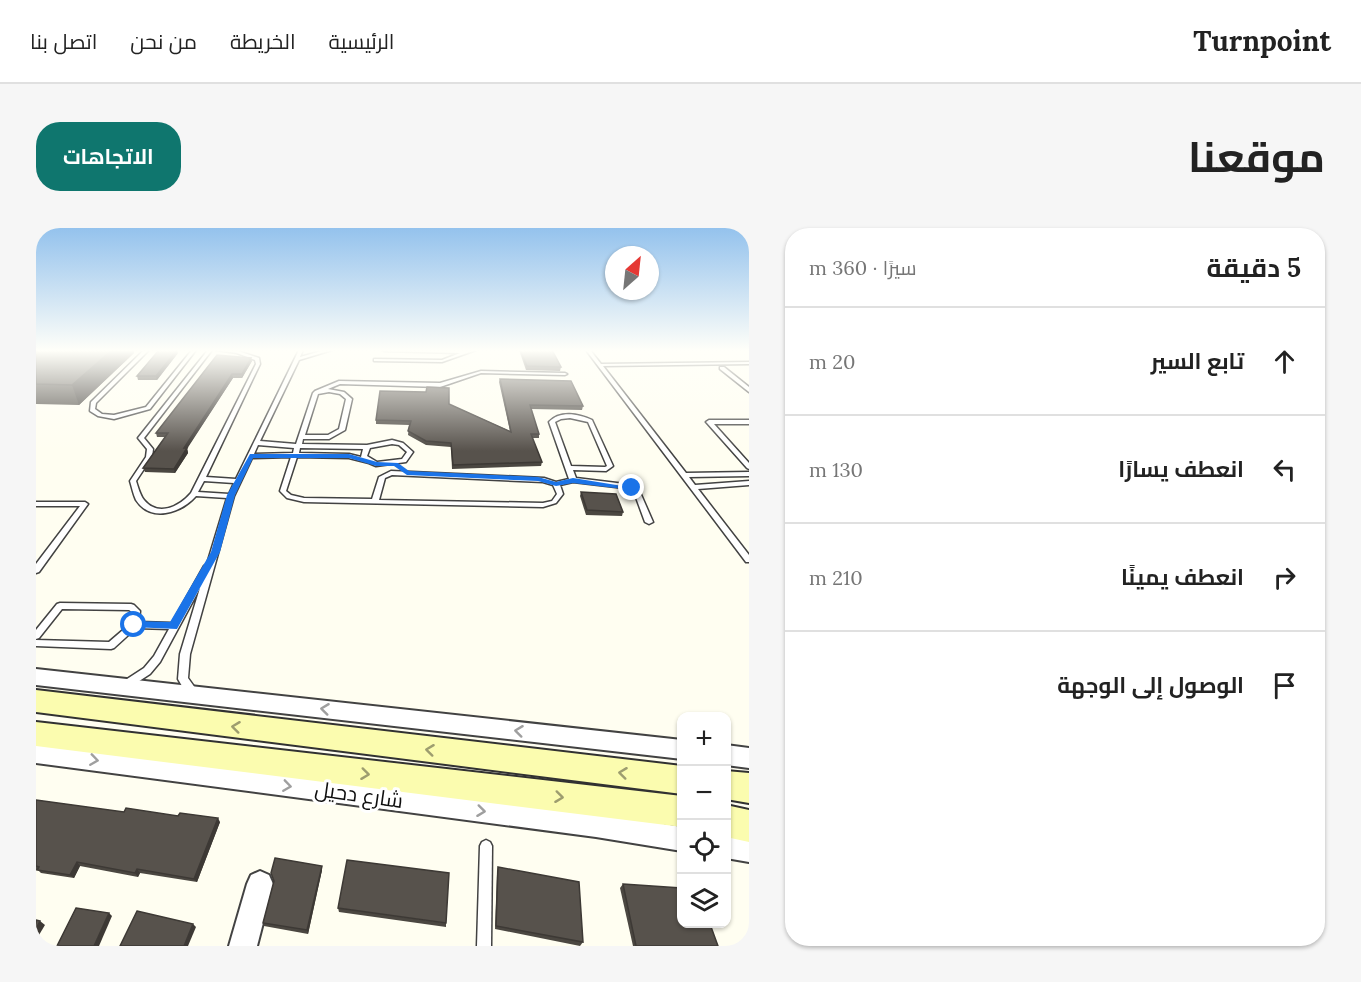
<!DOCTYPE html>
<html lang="ar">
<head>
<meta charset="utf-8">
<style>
  :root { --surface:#fff; --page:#f6f6f6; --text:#222; --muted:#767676; --line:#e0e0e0; --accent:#0f766e }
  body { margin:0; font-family:Lora,Cairo,serif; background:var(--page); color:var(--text); direction:rtl }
  .controls { position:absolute; right:18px; bottom:18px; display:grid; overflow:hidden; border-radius:12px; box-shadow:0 2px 4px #0004 }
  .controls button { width:54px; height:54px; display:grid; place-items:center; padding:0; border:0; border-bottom:2px solid var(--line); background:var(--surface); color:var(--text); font:30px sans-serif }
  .compass { position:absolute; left:569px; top:18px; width:54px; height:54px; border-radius:50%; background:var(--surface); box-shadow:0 2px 4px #0004; rotate:27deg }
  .stop { position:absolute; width:18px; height:18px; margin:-14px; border:4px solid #1a73e8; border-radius:50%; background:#fff }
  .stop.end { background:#1a73e8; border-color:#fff; box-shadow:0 2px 6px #0008 }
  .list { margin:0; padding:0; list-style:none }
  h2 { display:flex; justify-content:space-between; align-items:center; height:78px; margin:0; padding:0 24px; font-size:26px }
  h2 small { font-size:20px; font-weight:400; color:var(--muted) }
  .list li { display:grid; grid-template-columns:39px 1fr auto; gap:18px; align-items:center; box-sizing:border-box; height:108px; padding:0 24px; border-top:2px solid var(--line) }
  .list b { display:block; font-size:22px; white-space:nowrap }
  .list em { font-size:20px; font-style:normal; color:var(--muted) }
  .icon { flex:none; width:33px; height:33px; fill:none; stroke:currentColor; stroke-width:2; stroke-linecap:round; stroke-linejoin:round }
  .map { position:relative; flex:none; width:713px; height:718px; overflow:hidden; direction:ltr; border-radius:24px }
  header { display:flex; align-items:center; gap:36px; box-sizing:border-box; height:84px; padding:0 30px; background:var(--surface); border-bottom:2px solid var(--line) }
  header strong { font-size:28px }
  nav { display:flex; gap:33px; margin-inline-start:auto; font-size:21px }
  .intro { display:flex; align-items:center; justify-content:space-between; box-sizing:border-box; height:144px; padding:0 36px }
  h1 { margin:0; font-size:42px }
  .button { padding:15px 27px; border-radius:24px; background:var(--accent); color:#fff; font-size:21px; font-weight:700 }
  main { display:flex; gap:36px; padding:0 36px }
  aside { flex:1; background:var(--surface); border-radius:24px; box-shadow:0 2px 4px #0004 }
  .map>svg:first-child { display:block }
</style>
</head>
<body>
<header>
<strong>Turnpoint</strong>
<nav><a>الرئيسية</a><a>الخريطة</a><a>من نحن</a><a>اتصل بنا</a></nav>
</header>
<div class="intro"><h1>موقعنا</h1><a class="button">الاتجاهات</a></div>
<main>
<aside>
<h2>5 دقيقة<small>سيرًا · 360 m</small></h2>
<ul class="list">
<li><svg class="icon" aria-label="ahead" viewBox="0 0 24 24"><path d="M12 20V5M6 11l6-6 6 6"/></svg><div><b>تابع السير</b></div><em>20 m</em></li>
<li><svg class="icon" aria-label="left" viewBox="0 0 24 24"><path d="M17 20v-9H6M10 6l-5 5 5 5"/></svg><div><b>انعطف يسارًا</b></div><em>130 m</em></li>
<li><svg class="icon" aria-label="right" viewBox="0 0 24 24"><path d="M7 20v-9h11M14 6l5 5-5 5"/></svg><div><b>انعطف يمينًا</b></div><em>210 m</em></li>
<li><svg class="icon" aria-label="arrive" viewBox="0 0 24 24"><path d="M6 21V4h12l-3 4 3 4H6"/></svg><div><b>الوصول إلى الوجهة</b></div></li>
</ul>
</aside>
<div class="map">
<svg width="713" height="718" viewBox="0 0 713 718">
  <rect width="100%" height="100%" fill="#fffef1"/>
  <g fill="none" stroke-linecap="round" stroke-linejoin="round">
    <defs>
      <g id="lane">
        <polygon points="108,122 113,122 60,175 59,181 66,186 78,187 110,179 156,122 160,122 114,181 78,191 62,188 54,183 55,174"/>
        <path d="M 172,122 L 176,122 L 108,210 L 117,221 L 116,229 L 100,253 C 102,259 104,267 108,272 C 122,289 143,279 155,265 L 220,136 L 219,132 L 201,125 L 180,122 L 202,123 L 223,130 L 224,136 L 170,249 L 200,251 L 263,122 L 267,122 L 264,129 L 289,122 L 296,122 L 263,132 L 224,213 L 260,216 L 277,165 L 279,163 L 303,153 L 404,155 L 445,143 L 529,145 L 531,146 L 529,147 L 445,145 L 404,159 L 304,156 L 292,161 L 308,164 L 316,171 L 309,202 L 293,211 L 267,211 L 266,216 L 331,217 L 356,212 L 367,215 L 377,224 L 370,234 L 340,238 L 333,235 L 313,230 L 261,229 L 250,263 L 255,267 L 268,270 L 336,271 L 343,249 L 355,243 L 508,250 L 520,254 L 533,251 L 513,194 C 524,182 543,186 556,192 L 577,238 L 570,243 L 537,242 L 540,250 L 589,256 L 603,262 L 617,294 L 613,296 L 609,294 L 598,264 L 588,260 L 537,254 L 524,257 L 527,266 L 520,275 L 507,279 L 268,274 L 251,270 L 244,263 L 255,229 L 216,230 L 198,268 L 154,426 L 152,450 L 162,464 L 161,467 C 152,470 146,458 142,451 L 144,426 L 164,360 L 124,434 L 114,446 L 94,459 L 91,460 L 88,459 L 86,456 L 88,453 L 108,440 L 118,428 L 133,401 L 100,400 L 78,420 L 75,421 L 0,418 L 0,412 L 73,414 L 94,396 L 96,384 L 93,382 L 26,381 L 3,410 L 0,411 L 0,402 L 21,376 L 24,375 L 95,376 L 98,377 L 104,383 L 103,394 L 136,395 L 168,338 L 171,336 L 191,270 L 160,268 C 145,285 115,295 100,272 C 97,266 96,259 94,253 L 110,229 L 111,221 L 102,210 ZM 293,164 L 304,166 L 310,171 L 303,201 L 292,207 L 269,207 L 282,166 ZM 534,190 L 552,194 L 571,238 L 569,239 L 535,238 L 519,194 L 525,191 ZM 356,216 L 363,217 L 371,224 L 366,231 L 341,234 L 331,228 L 334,220 ZM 222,217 L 258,220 L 257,225 L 218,226 ZM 264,220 L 327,221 L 325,229 L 313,226 L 263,225 ZM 356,247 L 507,254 L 517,257 L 521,266 L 516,273 L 507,275 L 343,272 L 349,250 ZM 168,253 L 198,255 L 193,266 L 162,264 Z"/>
        <polygon points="346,122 431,123 440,122 406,134 338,133 338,131 340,131 406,132 424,125 348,123"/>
        <polygon points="550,122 554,122 565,136 713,134 713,136 567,138 650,245 713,244 713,248 653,249 659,257 713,253 713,257 662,261 713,327 713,334 710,334"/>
        <polygon points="684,139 688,139 713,159 713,164 684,141"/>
        <polygon points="673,192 713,192 713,196 678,196 713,235 713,241 711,240 671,195 670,194"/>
        <polygon points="0,274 49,274 52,276 3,344 0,345 0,336 44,278 0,278"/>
        <polygon points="450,612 454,614 456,618 455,718 441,718 444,618 446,614"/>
      </g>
      <g id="street">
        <polygon points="0,441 646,512 646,531 0,457"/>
        <polygon points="0,515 560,585 646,599 646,623 560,609 0,535"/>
        <polygon points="690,517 713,520 713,540 690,537"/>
        <polygon points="690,606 713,610 713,634 690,630"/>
        <polygon points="224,643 233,647 237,656 221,718 193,718 211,656 215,647"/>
      </g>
      <g id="secondary">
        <polygon points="0,462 646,538 646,566 0,484"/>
        <polygon points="0,494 646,568 646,599 0,518"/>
        <polygon points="690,543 713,545 713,575 690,571"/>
        <polygon points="690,577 713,582 713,614 690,609"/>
      </g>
    </defs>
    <use href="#lane" stroke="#424242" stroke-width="3"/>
    <use href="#street" stroke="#424242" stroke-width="4"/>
    <use href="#secondary" stroke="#313131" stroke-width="4"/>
    <use href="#lane" fill="#fff" fill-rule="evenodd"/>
    <use href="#street" fill="#fff" fill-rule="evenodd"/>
    <use href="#secondary" fill="#fbfcaf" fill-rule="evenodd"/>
  </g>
  <g fill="#4b4741">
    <polygon points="0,122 98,125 43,177 0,176"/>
    <polygon points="483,122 516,122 525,139 524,143 490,142"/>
    <polygon points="142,125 121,152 102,152 101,148"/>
    <polygon points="181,127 216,133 206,150 197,150 151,220 152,225 139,245 109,244 107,240 129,209 121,209 120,205"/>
    <polygon points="464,151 547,178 546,182 495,181 503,206 503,210 496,210 506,234 505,238 416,241 415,219 390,217 372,207 373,197 340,196 340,192 413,176 474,203 463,154"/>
    <polygon points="545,264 587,284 586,288 550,287 544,268"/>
    <polygon points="0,572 88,584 142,588 184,594 161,654 104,645 102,649 44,638 38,650 5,645 2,642 0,642"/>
    <polygon points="286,638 286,642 272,706 228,698 227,695 238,653"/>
    <polygon points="462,639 547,714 544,718 459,701 461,643"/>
    <polygon points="587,656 682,718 597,718 584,660"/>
    <polygon points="302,680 410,695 410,699 303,684"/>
  </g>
  <g fill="#3d3935">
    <polygon points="76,122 98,122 98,125 43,177 36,157"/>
    <polygon points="141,122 142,125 121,152 120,148"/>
    <polygon points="215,130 216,133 206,150 206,146"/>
    <polygon points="196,146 197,150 149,224 148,220"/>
    <polygon points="151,220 152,225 139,245 138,241"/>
    <polygon points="182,590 184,594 161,654 158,651"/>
    <polygon points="41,634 44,638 38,650 34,647"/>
    <polygon points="286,638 286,642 272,706 271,702"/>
    <polygon points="101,641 104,645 102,649 99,645"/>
    <polygon points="73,685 76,688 63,718 58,718"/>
    <polygon points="4,693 9,697 0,712 0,701"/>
    <polygon points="157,696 160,699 152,718 148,718"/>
  </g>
  <g fill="#57524c" stroke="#3d3935" stroke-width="1.5">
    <polygon points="0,122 76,122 36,157 0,156"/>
    <polygon points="123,122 141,122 120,148 101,148"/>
    <polygon points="484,122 516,122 525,139 491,138"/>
    <polygon points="181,127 215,130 206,146 196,146 148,220 151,220 138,241 107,240 132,205 120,205"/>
    <polygon points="464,151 535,153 547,178 494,177 503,206 495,206 506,234 417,237 415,215 390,213 372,203 375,193 340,192 344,163 390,164 391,159 413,160 413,176 475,204"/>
    <polygon points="545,264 580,266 587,284 551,282"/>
    <polygon points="0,572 88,584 90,580 142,588 144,585 182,590 158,651 101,641 99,645 41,634 34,647 1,642 3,639 0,638"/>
    <polygon points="239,630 286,638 271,702 227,695 238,653 235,645"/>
    <polygon points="311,632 413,645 410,695 302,680"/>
    <polygon points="462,639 543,654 547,714 460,698"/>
    <polygon points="587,656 645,660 645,696 674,696 682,718 600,718"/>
    <polygon points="40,680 73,685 58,718 21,718"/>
    <polygon points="101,683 157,696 148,718 84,718"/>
    <polygon points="0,692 4,693 0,701"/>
  </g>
  <defs><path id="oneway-chevron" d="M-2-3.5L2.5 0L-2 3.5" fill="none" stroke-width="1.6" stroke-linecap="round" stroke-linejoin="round" transform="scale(1.5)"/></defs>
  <g stroke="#9f9f9f">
    <use href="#oneway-chevron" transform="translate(289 481) rotate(-173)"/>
    <use href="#oneway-chevron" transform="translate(483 503) rotate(-173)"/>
    <use href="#oneway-chevron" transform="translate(58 532) rotate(8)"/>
    <use href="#oneway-chevron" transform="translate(251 558) rotate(8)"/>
    <use href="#oneway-chevron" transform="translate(445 583) rotate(7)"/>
  </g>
  <g stroke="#9d9d6f">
    <use href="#oneway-chevron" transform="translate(200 499) rotate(-173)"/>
    <use href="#oneway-chevron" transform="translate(394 522) rotate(-173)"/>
    <use href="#oneway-chevron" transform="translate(587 545) rotate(-173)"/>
    <use href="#oneway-chevron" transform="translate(329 546) rotate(7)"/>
    <use href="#oneway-chevron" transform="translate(523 569) rotate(7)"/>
  </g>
  <linearGradient id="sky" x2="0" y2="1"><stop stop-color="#94c2ed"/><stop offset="0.55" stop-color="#fffff9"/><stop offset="1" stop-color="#fffff9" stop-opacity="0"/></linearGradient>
  <rect width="713" height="223" fill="url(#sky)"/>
  <polygon fill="#1a73e8" points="214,226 313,226 341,234 362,235 373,243 502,249 520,254 537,250 599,260 596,262 537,255 520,258 502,253 371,247 358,238 340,238 313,230 217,230 199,267 184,324 141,401 95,399 93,397 98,393 134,394 175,324 191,267"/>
  <g text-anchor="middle" stroke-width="6" stroke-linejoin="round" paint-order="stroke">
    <g font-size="21" fill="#0f0f0f" stroke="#fff">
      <text transform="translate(323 567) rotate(8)" y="7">شارع دحيل</text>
    </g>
  </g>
</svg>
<div class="controls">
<button>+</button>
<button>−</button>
<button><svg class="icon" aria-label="locate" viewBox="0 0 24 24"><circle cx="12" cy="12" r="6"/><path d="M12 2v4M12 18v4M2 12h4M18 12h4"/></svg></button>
<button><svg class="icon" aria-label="layers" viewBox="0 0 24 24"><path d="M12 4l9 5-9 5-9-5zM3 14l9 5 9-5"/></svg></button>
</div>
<svg class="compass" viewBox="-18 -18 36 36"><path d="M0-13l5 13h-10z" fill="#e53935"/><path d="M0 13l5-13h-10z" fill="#767676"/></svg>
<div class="stop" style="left:98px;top:397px"></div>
<div class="stop end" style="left:596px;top:260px"></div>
</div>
</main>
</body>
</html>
